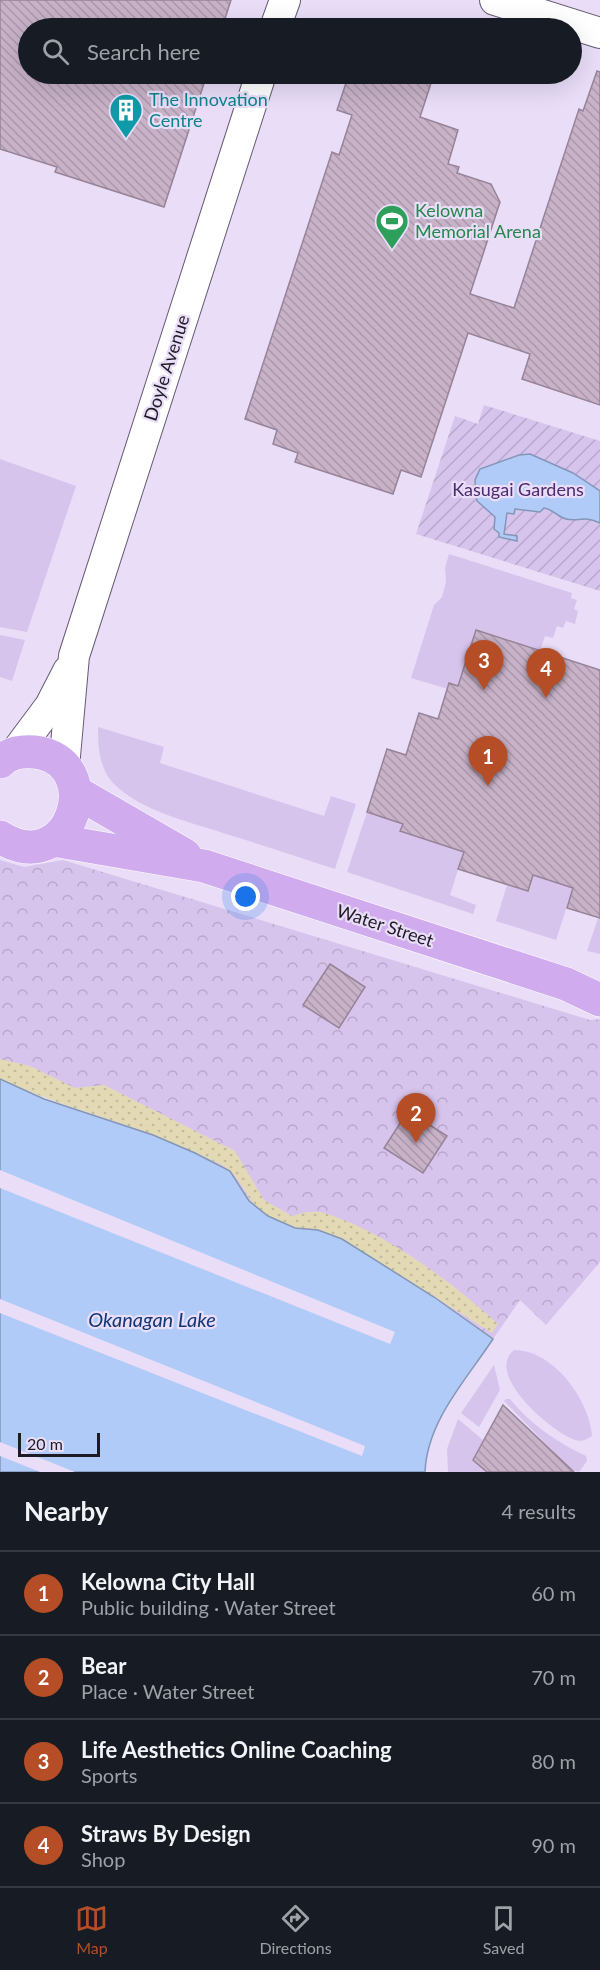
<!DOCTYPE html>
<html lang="en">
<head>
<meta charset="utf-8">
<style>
  :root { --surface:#171b24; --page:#242831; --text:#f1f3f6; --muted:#9ea1a6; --line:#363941; --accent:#b54e27 }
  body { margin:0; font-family:Lato,sans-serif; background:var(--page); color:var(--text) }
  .scale { position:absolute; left:18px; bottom:15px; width:82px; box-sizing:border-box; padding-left:6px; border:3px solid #1f1b24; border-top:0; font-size:16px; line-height:21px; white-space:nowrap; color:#1f1b24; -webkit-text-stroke:4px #e9ddf8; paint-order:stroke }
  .you { position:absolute; left:246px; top:897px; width:21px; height:21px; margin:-15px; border:4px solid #fff; border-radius:50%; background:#1a73e8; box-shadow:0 0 0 9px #1a73e833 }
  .badge { display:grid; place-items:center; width:39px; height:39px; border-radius:50%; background:var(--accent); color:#fff; font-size:20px; font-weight:700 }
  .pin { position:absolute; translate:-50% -50px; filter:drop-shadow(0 2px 3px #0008) }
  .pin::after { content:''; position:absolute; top:32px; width:21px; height:18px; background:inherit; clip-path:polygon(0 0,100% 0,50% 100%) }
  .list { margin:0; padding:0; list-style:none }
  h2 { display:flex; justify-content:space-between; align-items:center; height:78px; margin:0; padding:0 24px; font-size:26px }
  h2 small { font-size:20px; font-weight:400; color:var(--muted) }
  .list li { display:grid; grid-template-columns:39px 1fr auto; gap:18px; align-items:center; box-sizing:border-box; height:84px; padding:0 24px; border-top:2px solid var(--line) }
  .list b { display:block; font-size:22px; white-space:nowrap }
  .list p { margin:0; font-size:20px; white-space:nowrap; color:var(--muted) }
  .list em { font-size:20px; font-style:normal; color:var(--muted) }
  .icon { flex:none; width:33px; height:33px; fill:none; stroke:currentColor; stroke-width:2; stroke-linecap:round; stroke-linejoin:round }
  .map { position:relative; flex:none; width:600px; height:1472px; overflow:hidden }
  .search { position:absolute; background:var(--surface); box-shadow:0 6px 24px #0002; left:18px; right:18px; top:18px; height:66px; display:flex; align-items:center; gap:15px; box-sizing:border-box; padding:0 21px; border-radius:33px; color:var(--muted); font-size:22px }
  .sheet { height:414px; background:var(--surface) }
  nav { display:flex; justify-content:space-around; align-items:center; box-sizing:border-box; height:84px; border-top:2px solid var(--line); background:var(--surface); font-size:16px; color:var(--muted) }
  nav a { display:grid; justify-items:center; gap:3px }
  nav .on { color:var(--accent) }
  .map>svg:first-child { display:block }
</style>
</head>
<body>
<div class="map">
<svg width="600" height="1472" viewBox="0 0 600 1472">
  <defs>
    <pattern id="forest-crowns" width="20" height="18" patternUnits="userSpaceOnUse" patternTransform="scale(1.5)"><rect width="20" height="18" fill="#d7c4ed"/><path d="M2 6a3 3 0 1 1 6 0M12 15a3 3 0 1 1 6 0" fill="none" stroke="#b8a8cb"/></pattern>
    <pattern id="sand-dots" width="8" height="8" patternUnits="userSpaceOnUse" patternTransform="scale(1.5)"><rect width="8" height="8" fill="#e3dab5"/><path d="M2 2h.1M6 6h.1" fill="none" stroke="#c2ba9c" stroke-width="1.8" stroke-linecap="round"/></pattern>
    <pattern id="garden-furrows" width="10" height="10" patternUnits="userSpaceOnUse" patternTransform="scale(1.5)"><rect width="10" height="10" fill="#d7c4ed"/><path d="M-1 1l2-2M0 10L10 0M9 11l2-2" fill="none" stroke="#b8a8cb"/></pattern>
    <pattern id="building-back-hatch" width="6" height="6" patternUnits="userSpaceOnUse" patternTransform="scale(1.5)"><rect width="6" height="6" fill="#c8b2c8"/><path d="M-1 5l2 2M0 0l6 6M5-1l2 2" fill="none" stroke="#ab98ac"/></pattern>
  </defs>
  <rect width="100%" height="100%" fill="#e9ddf8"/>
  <g fill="#d7c4ed">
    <polygon points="0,459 76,486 27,632 0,627"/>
    <polygon points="449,554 572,593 571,598 577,600 574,609 578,611 575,624 566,621 563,628 557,626 553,638 545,636 540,651 477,630 458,686 449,683 448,689 411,678 434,605 442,597 446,582 445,568"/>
    <polygon points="0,635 25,640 12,681 0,677"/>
    <path d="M 98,727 L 164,747 L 160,763 L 324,816 L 331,796 L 356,804 L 335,869 C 299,857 262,845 226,834 C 188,821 142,812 113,783 C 99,768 98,746 98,727 Z"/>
    <polygon points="367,812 403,823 401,831 464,851 450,895 476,905 473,914 347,872"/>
    <polygon points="533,875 573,888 556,940 496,921 507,885 528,891"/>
    <polygon points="598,918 600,918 600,954 587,951"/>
    <path d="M 514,1350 C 553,1350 589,1399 592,1436 C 586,1440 582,1442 575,1440 C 551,1432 484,1374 514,1350 Z"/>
    <polygon points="494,1365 500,1390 479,1427 461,1413"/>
    <path d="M 506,1399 L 510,1399 C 529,1423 558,1443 586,1456 L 587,1461 L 579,1472 L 571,1470 L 504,1401 Z"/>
    <polygon points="458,1419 483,1440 473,1460 487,1472 448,1472 447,1449"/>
  </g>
  <polygon fill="url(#forest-crowns)" points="0,860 24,867 63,860 590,1020 600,1019 600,1262 546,1325 520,1300 493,1339 434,1297 318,1230 295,1228 249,1201 230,1171 195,1153 153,1135 0,1079"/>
  <path fill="url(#sand-dots)" d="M 0,1059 L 30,1066 L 75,1088 L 104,1085 L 235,1151 L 264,1200 L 292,1216 C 304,1212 316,1210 328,1214 C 387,1234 452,1282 498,1324 L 492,1333 L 342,1239 C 318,1231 290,1230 268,1216 C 248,1204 245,1185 230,1171 C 221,1163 204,1157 193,1152 C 131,1123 63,1108 0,1079 Z"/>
  <polygon fill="url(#garden-furrows)" points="484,405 600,441 600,591 416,534 455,416 478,424"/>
  <g fill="#b0cbf7" stroke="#8496b8" stroke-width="1.5">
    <path d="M 530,454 L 573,473 L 600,491 L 600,523 C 584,515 579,522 566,519 C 557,517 555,510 544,508 L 540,512 L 515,509 L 514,514 L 507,513 L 504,534 L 517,536 L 517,541 L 499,537 L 499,533 L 494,529 L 495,517 L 477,501 L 475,480 L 480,469 L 519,455 Z"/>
    <path d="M 0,1079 L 44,1099 L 153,1135 L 195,1153 L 230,1171 L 249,1201 L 268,1216 L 295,1228 L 318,1230 L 342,1239 L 434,1297 L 493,1339 C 466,1380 427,1421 425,1472 L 0,1472 Z"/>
  </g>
  <g fill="#e9ddf8">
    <polygon points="0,1170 395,1332 390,1344 0,1188"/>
    <polygon points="0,1299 365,1446 362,1456 0,1313"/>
    <polygon points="0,1442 75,1472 40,1472 0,1456"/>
  </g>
  <g fill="url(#building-back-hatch)" stroke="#978397" stroke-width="1.5">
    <polygon points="0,0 231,0 222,28 28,28 28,74 207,74 164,207 55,172 57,167 0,149"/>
    <polygon points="597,71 600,72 600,405 522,379 530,354 468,333 421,477 401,470 393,494 295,462 298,453 273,444 277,430 245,419 332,152 339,155 352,115 337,110 349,74 434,74 420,117 458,130 448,164 459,167 457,173 491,184 500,202 470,294 514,308 579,109 583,111"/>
    <polygon points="476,630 600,670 600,918 567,908 573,888 533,875 528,891 458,869 464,852 400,831 403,824 367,812 387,749 406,755 419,713 438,719 449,683 458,686"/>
    <polygon points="330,964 365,987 339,1028 303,1005"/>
    <polygon points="408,1111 447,1136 423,1173 384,1148"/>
    <polygon points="503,1405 574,1472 487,1472 473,1460"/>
  </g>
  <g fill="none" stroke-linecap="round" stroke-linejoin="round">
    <defs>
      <g id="minor">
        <polyline points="495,0 600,33"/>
        <polyline points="275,28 285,0"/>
        <polyline points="15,753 50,706 68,671"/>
        <polyline points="64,767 74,656 261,74"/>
      </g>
      <g id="major">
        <path d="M 0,762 C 9,753 22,751 34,752 C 109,760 72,882 0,837"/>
        <polyline points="76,792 185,855"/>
        <polyline points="53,840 204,866 566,984 600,1000"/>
      </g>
    </defs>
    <use href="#minor" stroke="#665b72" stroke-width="32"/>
    <use href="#major" stroke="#fff" stroke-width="34"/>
    <use href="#minor" stroke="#fff" stroke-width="30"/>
    <use href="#major" stroke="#d0acee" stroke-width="33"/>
  </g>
  <defs>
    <symbol id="building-pin" viewBox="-11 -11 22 30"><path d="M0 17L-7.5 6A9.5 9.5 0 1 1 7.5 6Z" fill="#0f9aa8" stroke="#e9ddf8"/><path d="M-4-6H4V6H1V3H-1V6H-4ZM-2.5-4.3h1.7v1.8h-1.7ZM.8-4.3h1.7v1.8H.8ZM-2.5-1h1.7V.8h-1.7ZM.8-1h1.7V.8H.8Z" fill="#fff"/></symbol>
    <symbol id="stadium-pin" viewBox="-11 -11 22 30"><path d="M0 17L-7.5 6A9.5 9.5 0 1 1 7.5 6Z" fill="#2e9e5b" stroke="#e9ddf8"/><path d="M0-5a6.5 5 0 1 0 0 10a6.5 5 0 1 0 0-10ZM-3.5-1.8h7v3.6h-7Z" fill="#fff"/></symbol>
  </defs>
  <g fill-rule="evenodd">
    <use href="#building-pin" x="107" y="91" width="38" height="52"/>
    <use href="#stadium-pin" x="373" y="202" width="38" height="52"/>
  </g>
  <g text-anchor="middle" stroke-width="4.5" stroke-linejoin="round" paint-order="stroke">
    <g font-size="18" fill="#0d838f" stroke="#e9ddf8" text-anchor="start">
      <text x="149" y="106">The Innovation<tspan x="149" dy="21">Centre</tspan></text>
    </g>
    <g font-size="18" fill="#27864d" stroke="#e9ddf8" text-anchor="start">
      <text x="415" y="217">Kelowna<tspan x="415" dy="21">Memorial Arena</tspan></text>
    </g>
    <g font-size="18" fill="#1f1b24" stroke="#e9ddf8">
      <text transform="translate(167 368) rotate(-72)" y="6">Doyle Avenue</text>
      <text transform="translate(385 926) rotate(18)" y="6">Water Street</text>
    </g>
    <g font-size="18" fill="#4e2a6e" stroke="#e9ddf8">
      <text x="518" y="496">Kasugai Gardens</text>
    </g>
    <g font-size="20" font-style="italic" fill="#113776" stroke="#e9ddf8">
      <text x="152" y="1327">Okanagan Lake</text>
    </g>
  </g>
</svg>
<div class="scale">20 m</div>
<div class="you"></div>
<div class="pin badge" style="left:488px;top:786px">1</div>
<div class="pin badge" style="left:416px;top:1143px">2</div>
<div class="pin badge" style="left:484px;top:690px">3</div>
<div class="pin badge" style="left:546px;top:698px">4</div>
<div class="search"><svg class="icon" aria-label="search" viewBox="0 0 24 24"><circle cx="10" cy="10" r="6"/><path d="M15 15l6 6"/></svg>Search here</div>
</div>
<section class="sheet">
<h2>Nearby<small>4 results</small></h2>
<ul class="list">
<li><span class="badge">1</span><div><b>Kelowna City Hall</b><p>Public building · Water Street</p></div><em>60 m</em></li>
<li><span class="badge">2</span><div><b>Bear</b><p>Place · Water Street</p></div><em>70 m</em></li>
<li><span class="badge">3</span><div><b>Life Aesthetics Online Coaching</b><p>Sports</p></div><em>80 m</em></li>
<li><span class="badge">4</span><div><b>Straws By Design</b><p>Shop</p></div><em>90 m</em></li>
</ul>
</section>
<nav>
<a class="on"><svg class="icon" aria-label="map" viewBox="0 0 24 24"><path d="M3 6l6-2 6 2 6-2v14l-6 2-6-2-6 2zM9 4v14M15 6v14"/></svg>Map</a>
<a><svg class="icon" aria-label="directions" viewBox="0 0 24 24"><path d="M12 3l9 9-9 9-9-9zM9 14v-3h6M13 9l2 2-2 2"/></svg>Directions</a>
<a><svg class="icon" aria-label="saved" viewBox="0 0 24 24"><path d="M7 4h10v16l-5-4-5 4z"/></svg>Saved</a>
</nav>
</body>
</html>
